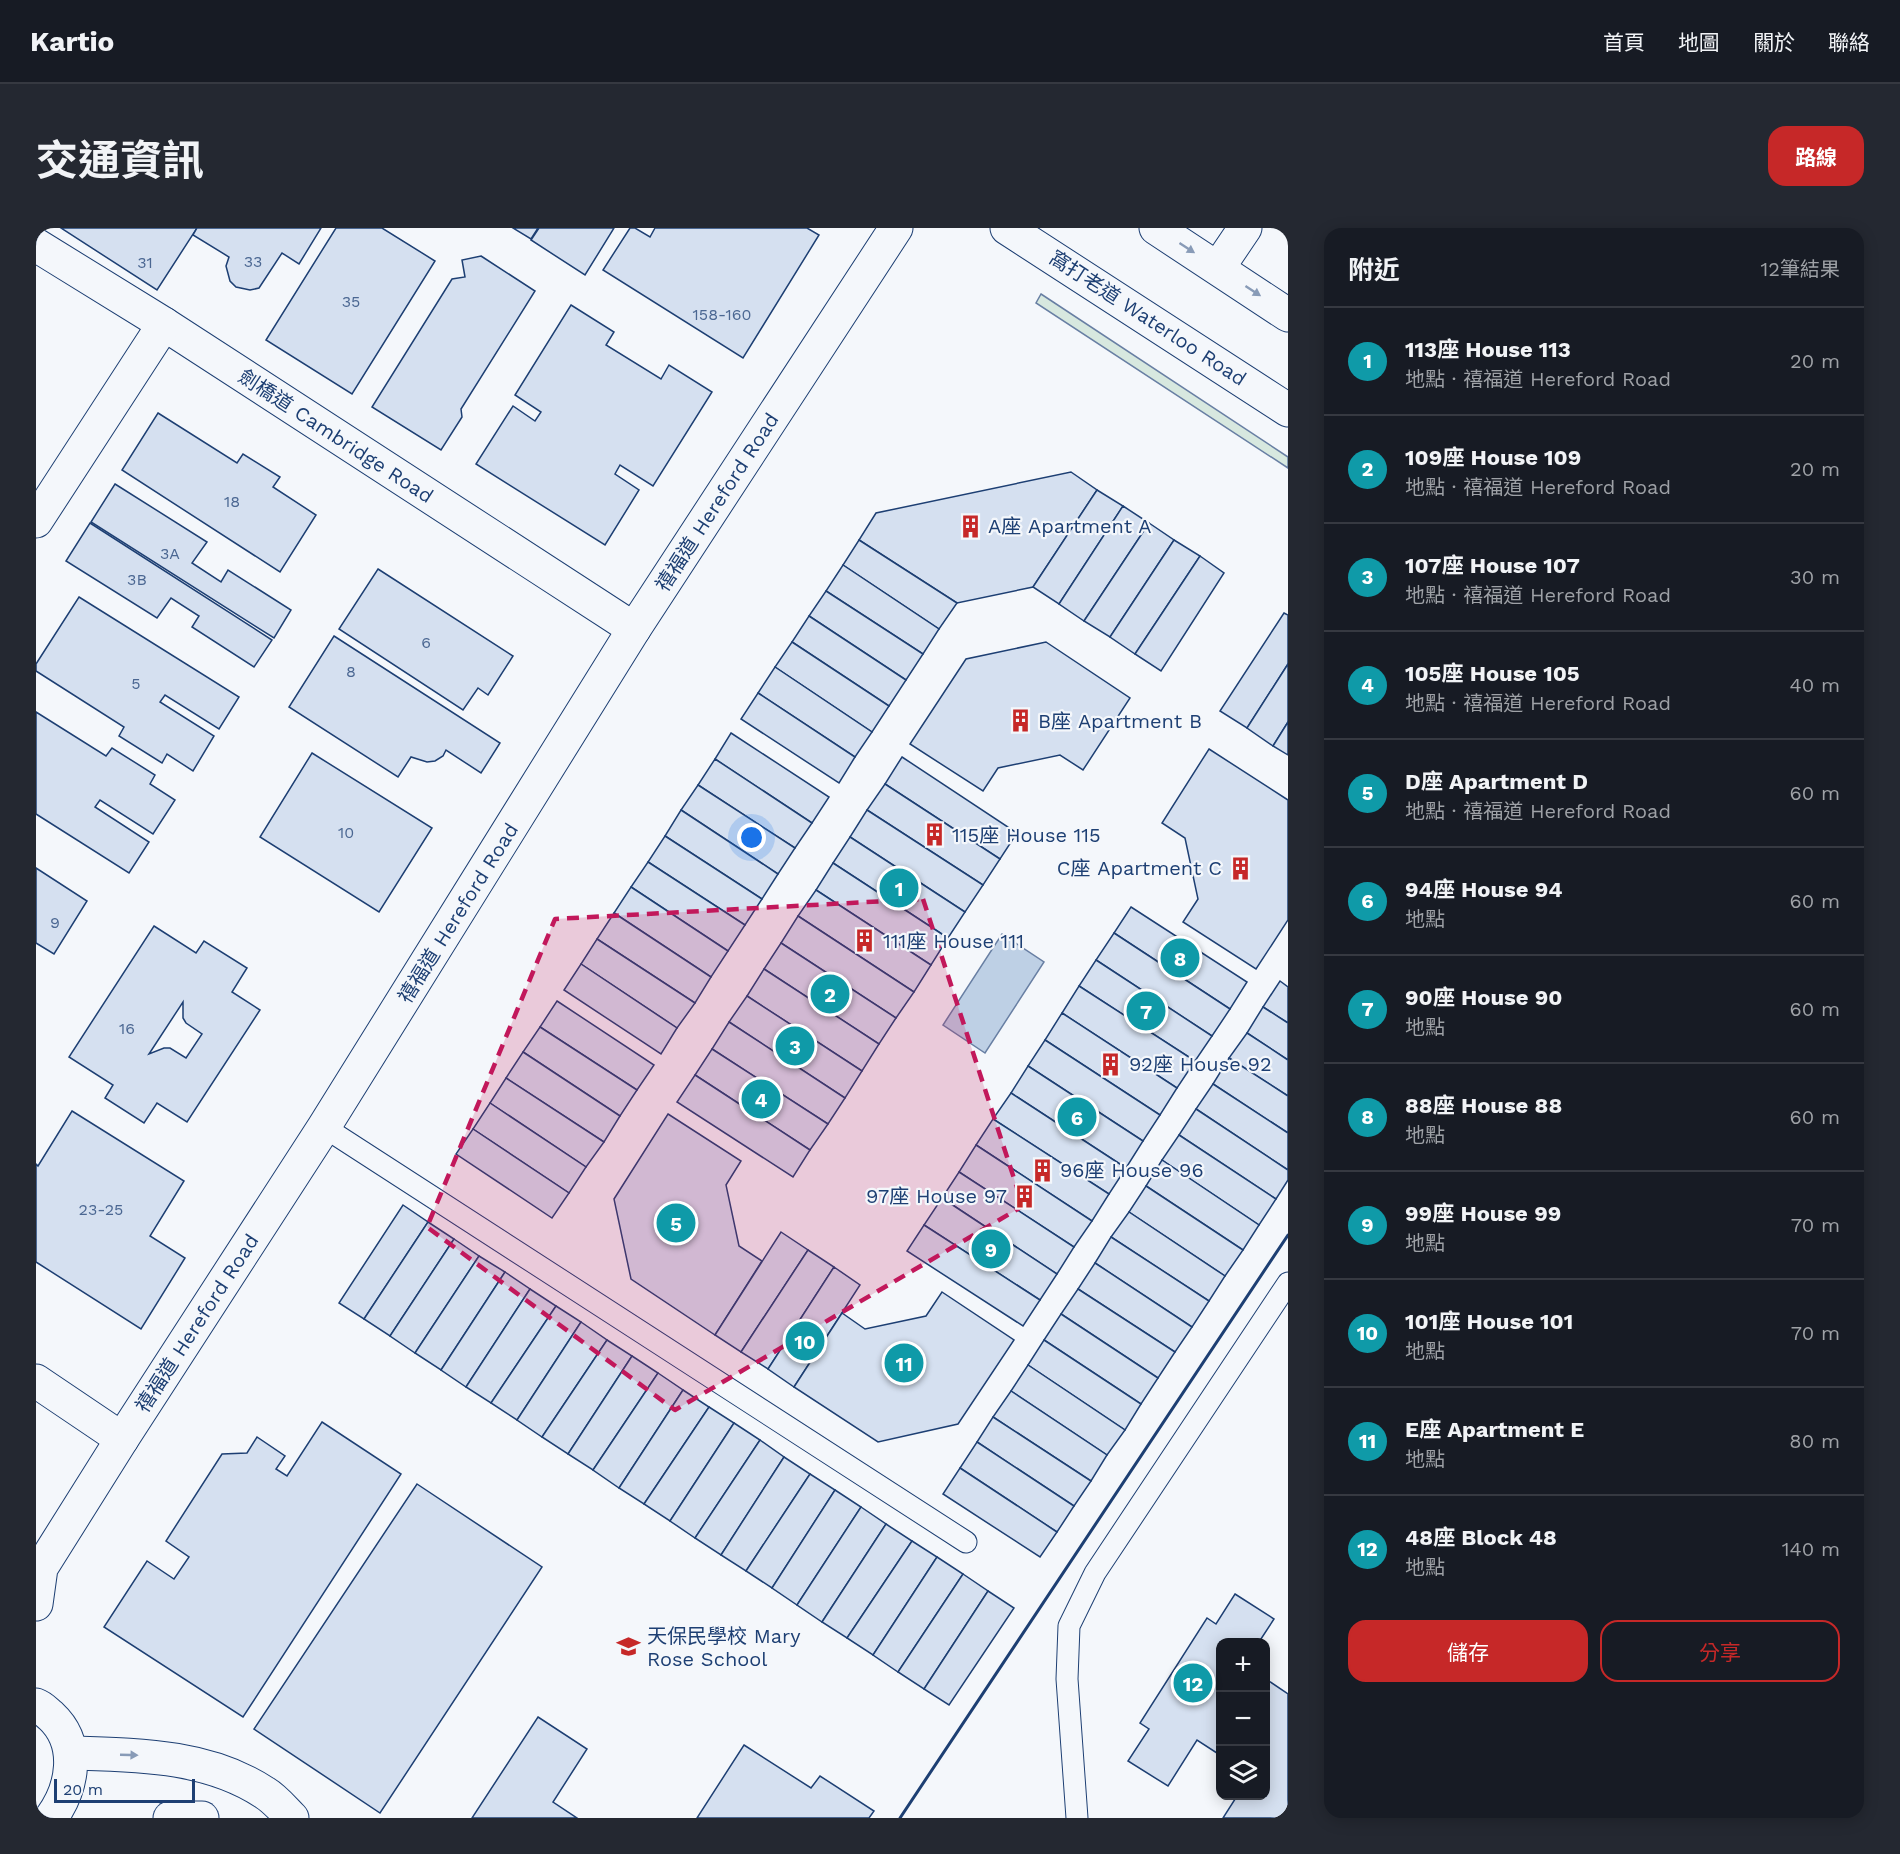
<!DOCTYPE html>
<html lang="zh-TW">
<head>
<meta charset="utf-8">
<style>
  :root { --surface:#171b24; --page:#242831; --text:#f1f3f6; --muted:#9ea1a6; --line:#363941; --accent:#c62828 }
  body { margin:0; font-family:"Work Sans","Noto Sans TC",sans-serif; background:var(--page); color:var(--text) }
  .controls { position:absolute; right:18px; bottom:18px; display:grid; overflow:hidden; border-radius:12px; box-shadow:0 3px 15px #0003 }
  .controls button { width:54px; height:54px; display:grid; place-items:center; padding:0; border:0; border-bottom:2px solid var(--line); background:var(--surface); color:var(--text); font:30px sans-serif }
  .scale { position:absolute; left:18px; bottom:15px; width:141px; box-sizing:border-box; padding-left:6px; border:3px solid #1d3f73; border-top:0; font-size:16px; line-height:21px; white-space:nowrap; color:#1d3f73; -webkit-text-stroke:4px #f4f7fb; paint-order:stroke }
  .you { position:absolute; left:716px; top:610px; width:21px; height:21px; margin:-15px; border:4px solid #fff; border-radius:50%; background:#1a73e8; box-shadow:0 0 0 9px #1a73e833 }
  .badge { display:grid; place-items:center; width:39px; height:39px; border-radius:50%; background:var(--accent); color:#fff; font-size:20px; font-weight:700 }
  .pin { position:absolute; translate:-50% -50%; border:3px solid #fff; box-shadow:0 2px 6px #0006 }
  .list { margin:0; padding:0; list-style:none }
  h2 { display:flex; justify-content:space-between; align-items:center; height:78px; margin:0; padding:0 24px; font-size:26px }
  h2 small { font-size:20px; font-weight:400; color:var(--muted) }
  .list li { display:grid; grid-template-columns:39px 1fr auto; gap:18px; align-items:center; box-sizing:border-box; height:108px; padding:0 24px; border-top:2px solid var(--line) }
  .list b { display:block; font-size:22px; white-space:nowrap }
  .list p { margin:0; font-size:20px; white-space:nowrap; color:var(--muted) }
  .list em { font-size:20px; font-style:normal; color:var(--muted) }
  .actions { display:flex; gap:12px; padding:18px 24px }
  .actions a { flex:1; padding:14px 0; border:2px solid var(--accent); border-radius:18px; text-align:center; font-size:21px; color:var(--accent) }
  .actions .main { background:var(--accent); color:#fff }
  .icon { flex:none; width:33px; height:33px; fill:none; stroke:currentColor; stroke-width:2; stroke-linecap:round; stroke-linejoin:round }
  .map { position:relative; flex:none; width:1252px; height:1590px; overflow:hidden; border-radius:18px }
  header { display:flex; align-items:center; gap:36px; box-sizing:border-box; height:84px; padding:0 30px; background:var(--surface); border-bottom:2px solid var(--line) }
  header strong { font-size:28px }
  nav { display:flex; gap:33px; margin-inline-start:auto; font-size:21px }
  .intro { display:flex; align-items:center; justify-content:space-between; box-sizing:border-box; height:144px; padding:0 36px }
  h1 { margin:0; font-size:42px }
  .button { padding:15px 27px; border-radius:18px; background:var(--accent); color:#fff; font-size:21px; font-weight:700 }
  main { display:flex; gap:36px; padding:0 36px }
  aside { flex:1; background:var(--surface); border-radius:18px; box-shadow:0 3px 15px #0003 }
  .map>svg:first-child { display:block }
</style>
</head>
<body>
<header>
<strong>Kartio</strong>
<nav><a>首頁</a><a>地圖</a><a>關於</a><a>聯絡</a></nav>
</header>
<div class="intro"><h1>交通資訊</h1><a class="button">路線</a></div>
<main>
<div class="map">
<svg width="1252" height="1590" viewBox="0 0 1252 1590">
  <rect width="100%" height="100%" fill="#f4f7fb"/>
  <polygon fill="#d7e8df" stroke="#687fa3" stroke-width="1.5" points="1005,66 1252,229 1252,240 1000,75"/>
  <polygon fill="#bed0e5" stroke="#687fa3" stroke-width="1.5" points="966,706 1008,734 949,825 907,797"/>
  <g fill="#d5e0f0" stroke="#1d3f73" stroke-width="1.5" fill-rule="evenodd">
    <polygon points="25,0 161,0 121,62"/>
    <polygon points="161,0 285,0 263,36 246,25 223,60 214,62 200,59 194,53 190,38 193,29 157,7"/>
    <polygon points="300,0 346,0 399,33 316,166 230,112"/>
    <polygon points="477,0 502,0 495,11"/>
    <polygon points="503,0 578,0 549,47 495,12"/>
    <polygon points="594,0 599,0 614,9 619,0 771,0 783,7 707,130 567,42"/>
    <polygon points="445,28 499,63 425,181 426,189 405,222 336,179 416,51 429,49 426,32"/>
    <polygon points="535,77 578,104 570,117 625,151 633,137 676,164 617,258 584,237 579,246 603,262 569,317 440,236 477,178 499,193 505,184 479,167"/>
    <polygon points="122,185 201,235 207,226 244,249 237,259 280,287 244,344 86,242"/>
    <polygon points="1035,244 1061,262 997,359 921,375 823,312 840,285"/>
    <polygon points="79,256 171,314 156,335 185,354 192,342 255,382 238,410 55,294"/>
    <polygon points="1061,262 1087,278 1023,376 997,359"/>
    <polygon points="1087,278 1113,295 1048,393 1023,376"/>
    <polygon points="54,295 236,412 218,439 156,399 163,388 135,370 121,390 30,333"/>
    <polygon points="1113,295 1138,312 1074,409 1048,393"/>
    <polygon points="823,312 921,375 903,401 807,337"/>
    <polygon points="1138,312 1164,328 1099,426 1074,409"/>
    <polygon points="1164,328 1188,345 1125,443 1099,426"/>
    <polygon points="807,337 903,401 887,426 790,363"/>
    <polygon points="342,341 477,428 452,467 442,460 427,482 303,401"/>
    <polygon points="790,363 887,426 870,452 773,388"/>
    <polygon points="43,369 203,469 183,501 129,467 124,474 178,508 157,543 131,526 126,535 83,508 88,499 0,443 0,436"/>
    <polygon points="1248,385 1252,387 1252,436 1211,500 1184,483"/>
    <polygon points="773,388 870,452 853,478 756,414"/>
    <polygon points="298,408 464,515 445,545 410,522 407,528 399,533 391,534 375,529 362,549 253,479"/>
    <polygon points="756,414 853,478 836,504 739,439"/>
    <polygon points="1010,414 1094,470 1047,542 1024,527 962,540 947,563 874,516 930,431"/>
    <polygon points="1252,436 1252,494 1237,518 1211,500"/>
    <polygon points="739,439 836,504 819,529 722,465"/>
    <polygon points="722,465 819,529 803,555 705,491"/>
    <polygon points="0,484 70,528 76,520 119,547 114,556 139,572 117,606 64,572 59,579 113,614 93,645 0,586"/>
    <polygon points="1252,494 1252,527 1237,518"/>
    <polygon points="695,505 793,569 776,595 679,531"/>
    <polygon points="1173,521 1252,572 1252,692 1220,741 1147,694 1162,671 1149,610 1126,595"/>
    <polygon points="276,525 396,600 343,684 224,609"/>
    <polygon points="866,529 981,605 964,631 849,556"/>
    <polygon points="679,531 776,595 759,620 662,557"/>
    <polygon points="849,556 964,631 947,657 831,582"/>
    <polygon points="662,557 759,620 742,646 645,582"/>
    <polygon points="645,582 742,646 726,671 629,608"/>
    <polygon points="831,582 947,657 929,684 814,609"/>
    <polygon points="629,608 726,671 709,697 612,634"/>
    <polygon points="814,609 929,684 912,710 797,635"/>
    <polygon points="612,634 709,697 692,723 595,659"/>
    <polygon points="797,635 912,710 895,737 780,662"/>
    <polygon points="0,640 51,673 18,726 0,715"/>
    <polygon points="595,659 692,723 675,749 578,685"/>
    <polygon points="780,662 895,737 878,764 762,688"/>
    <polygon points="1095,679 1211,754 1194,781 1078,705"/>
    <polygon points="578,685 675,749 659,775 561,711"/>
    <polygon points="762,688 878,764 860,790 745,715"/>
    <path d="M 118,698 L 160,725 L 168,713 L 211,740 L 196,764 L 224,782 L 151,894 L 121,875 L 108,895 L 69,870 L 77,857 L 33,829 ZM 147,774 L 147,790 L 150,795 L 166,806 L 150,830 L 134,820 L 128,820 L 113,826 Z"/>
    <polygon points="1078,705 1194,781 1176,808 1060,732"/>
    <polygon points="561,711 659,775 641,800 545,736"/>
    <polygon points="745,715 860,790 843,816 728,741"/>
    <polygon points="1060,732 1176,808 1159,833 1043,758"/>
    <polygon points="545,736 641,800 625,826 528,762"/>
    <polygon points="728,741 843,816 826,843 711,768"/>
    <polygon points="1244,753 1252,759 1252,795 1227,779"/>
    <polygon points="1043,758 1159,833 1141,860 1026,785"/>
    <polygon points="711,768 826,843 809,870 693,794"/>
    <polygon points="521,773 618,837 601,862 504,799"/>
    <polygon points="1227,779 1252,795 1252,832 1211,805"/>
    <polygon points="1026,785 1141,860 1124,887 1009,812"/>
    <polygon points="693,794 809,870 792,896 676,821"/>
    <polygon points="504,799 601,862 584,888 487,824"/>
    <polygon points="1211,805 1252,832 1252,868 1193,830"/>
    <polygon points="1009,812 1124,887 1107,913 992,838"/>
    <polygon points="676,821 792,896 774,922 659,847"/>
    <polygon points="487,824 584,888 568,914 470,850"/>
    <polygon points="1193,830 1252,868 1252,905 1177,856"/>
    <polygon points="992,838 1107,913 1090,940 975,865"/>
    <polygon points="659,847 774,922 757,949 641,874"/>
    <polygon points="470,850 568,914 550,939 454,875"/>
    <polygon points="1177,856 1252,905 1252,942 1160,881"/>
    <polygon points="975,865 1090,940 1073,966 957,891"/>
    <polygon points="454,875 550,939 533,965 437,901"/>
    <polygon points="1160,881 1252,942 1252,952 1240,971 1143,907"/>
    <polygon points="36,883 148,953 114,1008 149,1030 105,1101 0,1034 0,936 2,938"/>
    <polygon points="632,886 705,933 690,957 703,1018 726,1033 679,1107 595,1051 578,971"/>
    <polygon points="957,891 1073,966 1056,993 940,917"/>
    <polygon points="437,901 533,965 516,990 420,926"/>
    <polygon points="1143,907 1240,971 1223,997 1126,932"/>
    <polygon points="940,917 1056,993 1038,1019 923,944"/>
    <polygon points="1126,932 1223,997 1207,1022 1110,958"/>
    <polygon points="923,944 1038,1019 1021,1046 906,970"/>
    <polygon points="1110,958 1207,1022 1189,1048 1093,984"/>
    <polygon points="906,970 1021,1046 1004,1072 888,997"/>
    <polygon points="367,977 392,994 328,1091 303,1075"/>
    <polygon points="1093,984 1189,1048 1173,1073 1075,1009"/>
    <polygon points="392,994 418,1011 354,1108 328,1091"/>
    <polygon points="888,997 1004,1072 987,1098 871,1023"/>
    <polygon points="745,1004 772,1022 705,1124 679,1107"/>
    <polygon points="1075,1009 1173,1073 1156,1099 1059,1035"/>
    <polygon points="418,1011 443,1028 379,1125 354,1108"/>
    <polygon points="772,1022 798,1039 732,1141 705,1124"/>
    <polygon points="443,1028 469,1044 405,1142 379,1125"/>
    <polygon points="1059,1035 1156,1099 1139,1124 1042,1061"/>
    <polygon points="798,1039 824,1057 758,1159 732,1141"/>
    <polygon points="469,1044 494,1061 430,1159 405,1142"/>
    <polygon points="494,1061 520,1078 455,1175 430,1159"/>
    <polygon points="1042,1061 1139,1124 1122,1150 1025,1086"/>
    <polygon points="906,1064 978,1112 922,1196 842,1214 758,1159 806,1085 829,1101 890,1088"/>
    <polygon points="520,1078 545,1094 481,1192 455,1175"/>
    <polygon points="1025,1086 1122,1150 1105,1176 1008,1112"/>
    <polygon points="545,1094 571,1112 506,1209 481,1192"/>
    <polygon points="571,1112 596,1128 532,1226 506,1209"/>
    <polygon points="1008,1112 1105,1176 1089,1202 992,1137"/>
    <polygon points="596,1128 622,1145 557,1242 532,1226"/>
    <polygon points="992,1137 1089,1202 1071,1227 975,1163"/>
    <polygon points="622,1145 647,1162 583,1260 557,1242"/>
    <polygon points="647,1162 673,1179 608,1276 583,1260"/>
    <polygon points="975,1163 1071,1227 1055,1253 957,1189"/>
    <polygon points="673,1179 698,1195 634,1293 608,1276"/>
    <polygon points="957,1189 1055,1253 1038,1278 941,1214"/>
    <polygon points="286,1194 365,1246 207,1489 68,1399 111,1333 138,1351 153,1329 130,1313 186,1226 211,1225 221,1209 249,1228 240,1241 251,1248"/>
    <polygon points="698,1195 724,1212 659,1310 634,1293"/>
    <polygon points="724,1212 748,1229 685,1327 659,1310"/>
    <polygon points="941,1214 1038,1278 1021,1304 924,1240"/>
    <polygon points="748,1229 774,1246 710,1343 685,1327"/>
    <polygon points="924,1240 1021,1304 1004,1329 907,1266"/>
    <polygon points="774,1246 799,1262 736,1360 710,1343"/>
    <polygon points="381,1256 506,1339 344,1585 218,1501"/>
    <polygon points="799,1262 825,1279 761,1377 736,1360"/>
    <polygon points="825,1279 850,1296 786,1394 761,1377"/>
    <polygon points="850,1296 876,1313 811,1410 786,1394"/>
    <polygon points="876,1313 901,1329 837,1427 811,1410"/>
    <polygon points="901,1329 927,1346 862,1444 837,1427"/>
    <polygon points="927,1346 952,1363 888,1461 862,1444"/>
    <polygon points="952,1363 978,1380 913,1477 888,1461"/>
    <polygon points="1199,1366 1238,1391 1223,1414 1184,1414 1184,1527 1161,1512 1132,1558 1092,1533 1113,1501 1104,1495 1171,1390 1180,1396"/>
    <polygon points="1230,1451 1252,1466 1252,1590 1187,1590 1201,1568 1230,1568"/>
    <polygon points="502,1489 551,1521 517,1574 541,1590 436,1590"/>
    <polygon points="708,1517 775,1560 784,1548 838,1583 833,1590 661,1590"/>
  </g>
  <g fill="none" stroke-linecap="round" stroke-linejoin="round">
    <defs>
      <g id="lane">
        <polyline points="288,899 930,1314"/>
        <polyline points="1041,1590 1031,1451 1033,1398 1059,1345 1252,1055"/>
      </g>
      <g id="street">
        <polyline points="0,17 128,96 598,401"/>
        <polyline points="1182,40 1209,0"/>
        <polyline points="0,293 128,96"/>
        <polyline points="0,1153 86,1211"/>
      </g>
      <g id="secondary">
        <polyline points="0,1376 5,1340 86,1211 288,899 598,401 860,0"/>
        <path d="M 0,1477 C 6,1479 10,1484 15,1488 C 45,1516 37,1560 15,1590"/>
        <path d="M 35,1525 C 101,1527 172,1527 229,1565 C 239,1571 248,1582 256,1590"/>
        <polyline points="134,1590 166,1590"/>
      </g>
      <g id="highway">
        <polyline points="971,0 1252,182"/>
        <polyline points="1120,0 1252,87"/>
      </g>
    </defs>
    <use href="#lane" stroke="#1d3f73" stroke-width="23"/>
    <use href="#street" stroke="#1d3f73" stroke-width="35"/>
    <use href="#secondary" stroke="#1d3f73" stroke-width="35"/>
    <use href="#highway" stroke="#1d3f73" stroke-width="35"/>
    <use href="#lane" stroke="#f4f7fb" stroke-width="21"/>
    <use href="#street" stroke="#f4f7fb" stroke-width="33"/>
    <use href="#secondary" stroke="#f4f7fb" stroke-width="33"/>
    <use href="#highway" stroke="#f4f7fb" stroke-width="33"/>
    <polyline stroke="#1d3f73" stroke-width="3" points="864,1590 1252,1007"/>
  </g>
  <defs><path id="oneway-solid" d="M-6-.8H1V-3.2L6.5 0L1 3.2V.8H-6Z" transform="scale(1.5)"/></defs>
  <g fill="#889bb7">
    <use href="#oneway-solid" transform="translate(1151 20) rotate(33)"/>
    <use href="#oneway-solid" transform="translate(1217 63) rotate(33)"/>
    <use href="#oneway-solid" transform="translate(93 1527) rotate(2)"/>
  </g>
  <path fill="#c2185b" fill-opacity="0.2" stroke="#c2185b" stroke-width="4.5" stroke-dasharray="12 8" stroke-linejoin="round" d="M 887,671 L 987,978 L 639,1182 L 391,999 L 519,691 Z"/>
  <defs>
    <symbol id="building-bare" viewBox="-9 -9 18 18"><path d="M-4-6H4V6H1V3H-1V6H-4ZM-2.5-4.3h1.7v1.8h-1.7ZM.8-4.3h1.7v1.8H.8ZM-2.5-1h1.7V.8h-1.7ZM.8-1h1.7V.8H.8Z" fill="#c62828" stroke="#f4f7fb" stroke-width="2.5" paint-order="stroke"/></symbol>
    <symbol id="school-bare" viewBox="-9 -9 18 18"><path d="M0-5L7-2L0 1L-7-2ZM-4 1L0 2.5L4 1V4Q0 6-4 4Z" fill="#c62828" stroke="#f4f7fb" stroke-width="2.5" paint-order="stroke"/></symbol>
  </defs>
  <g fill-rule="evenodd">
    <use href="#building-bare" x="918" y="282" width="33" height="33"/>
    <use href="#building-bare" x="968" y="476" width="33" height="33"/>
    <use href="#building-bare" x="882" y="590" width="33" height="33"/>
    <use href="#building-bare" x="1188" y="624" width="33" height="33"/>
    <use href="#building-bare" x="812" y="696" width="33" height="33"/>
    <use href="#building-bare" x="1058" y="820" width="33" height="33"/>
    <use href="#building-bare" x="990" y="926" width="33" height="33"/>
    <use href="#building-bare" x="972" y="952" width="33" height="33"/>
    <use href="#school-bare" x="576" y="1402" width="33" height="33"/>
  </g>
  <g text-anchor="middle" stroke-width="4.5" stroke-linejoin="round" paint-order="stroke">
    <g font-size="16" fill="#4b6792">
      <text x="217" y="39">33</text>
      <text x="109" y="40">31</text>
      <text x="315" y="79">35</text>
      <text x="686" y="92">158-160</text>
      <text x="196" y="279">18</text>
      <text x="134" y="331">3A</text>
      <text x="101" y="357">3B</text>
      <text x="390" y="420">6</text>
      <text x="315" y="449">8</text>
      <text x="100" y="461">5</text>
      <text x="310" y="610">10</text>
      <text x="19" y="700">9</text>
      <text x="91" y="806">16</text>
      <text x="65" y="987">23-25</text>
    </g>
    <g font-size="20" fill="#1d3f73" stroke="#f4f7fb">
      <text transform="translate(1112 90) rotate(33)" y="7">窩打老道 Waterloo Road</text>
      <text transform="translate(300 208) rotate(33)" y="7">劍橋道 Cambridge Road</text>
      <text transform="translate(681 274) rotate(-57)" y="7">禧福道 Hereford Road</text>
      <text transform="translate(422 685) rotate(-58)" y="7">禧福道 Hereford Road</text>
      <text transform="translate(161 1095) rotate(-57)" y="7">禧福道 Hereford Road</text>
    </g>
    <g font-size="20" fill="#1d3f73" stroke="#f4f7fb" text-anchor="start">
      <text x="952" y="305">A座 Apartment A</text>
      <text x="1002" y="500">B座 Apartment B</text>
      <text x="916" y="614">115座 House 115</text>
      <text x="1186" y="647" text-anchor="end">C座 Apartment C</text>
      <text x="847" y="720">111座 House 111</text>
      <text x="1093" y="843">92座 House 92</text>
      <text x="1024" y="949">96座 House 96</text>
      <text x="971" y="975" text-anchor="end">97座 House 97</text>
      <text x="611" y="1415">天保民學校 Mary<tspan x="611" dy="23">Rose School</tspan></text>
    </g>
  </g>
</svg>
<div class="controls">
<button>+</button>
<button>−</button>
<button><svg class="icon" aria-label="layers" viewBox="0 0 24 24"><path d="M12 4l9 5-9 5-9-5zM3 14l9 5 9-5"/></svg></button>
</div>
<div class="scale">20 m</div>
<div class="you"></div>
<div class="pin badge" style="left:863px;top:660px;background:#0f9aa8">1</div>
<div class="pin badge" style="left:794px;top:766px;background:#0f9aa8">2</div>
<div class="pin badge" style="left:759px;top:818px;background:#0f9aa8">3</div>
<div class="pin badge" style="left:725px;top:871px;background:#0f9aa8">4</div>
<div class="pin badge" style="left:640px;top:995px;background:#0f9aa8">5</div>
<div class="pin badge" style="left:1041px;top:889px;background:#0f9aa8">6</div>
<div class="pin badge" style="left:1110px;top:783px;background:#0f9aa8">7</div>
<div class="pin badge" style="left:1144px;top:730px;background:#0f9aa8">8</div>
<div class="pin badge" style="left:955px;top:1021px;background:#0f9aa8">9</div>
<div class="pin badge" style="left:769px;top:1113px;background:#0f9aa8">10</div>
<div class="pin badge" style="left:868px;top:1135px;background:#0f9aa8">11</div>
<div class="pin badge" style="left:1157px;top:1455px;background:#0f9aa8">12</div>
</div>
<aside>
<h2>附近<small>12筆結果</small></h2>
<ul class="list">
<li><span class="badge" style="background:#0f9aa8">1</span><div><b>113座 House 113</b><p>地點 · 禧福道 Hereford Road</p></div><em>20 m</em></li>
<li><span class="badge" style="background:#0f9aa8">2</span><div><b>109座 House 109</b><p>地點 · 禧福道 Hereford Road</p></div><em>20 m</em></li>
<li><span class="badge" style="background:#0f9aa8">3</span><div><b>107座 House 107</b><p>地點 · 禧福道 Hereford Road</p></div><em>30 m</em></li>
<li><span class="badge" style="background:#0f9aa8">4</span><div><b>105座 House 105</b><p>地點 · 禧福道 Hereford Road</p></div><em>40 m</em></li>
<li><span class="badge" style="background:#0f9aa8">5</span><div><b>D座 Apartment D</b><p>地點 · 禧福道 Hereford Road</p></div><em>60 m</em></li>
<li><span class="badge" style="background:#0f9aa8">6</span><div><b>94座 House 94</b><p>地點</p></div><em>60 m</em></li>
<li><span class="badge" style="background:#0f9aa8">7</span><div><b>90座 House 90</b><p>地點</p></div><em>60 m</em></li>
<li><span class="badge" style="background:#0f9aa8">8</span><div><b>88座 House 88</b><p>地點</p></div><em>60 m</em></li>
<li><span class="badge" style="background:#0f9aa8">9</span><div><b>99座 House 99</b><p>地點</p></div><em>70 m</em></li>
<li><span class="badge" style="background:#0f9aa8">10</span><div><b>101座 House 101</b><p>地點</p></div><em>70 m</em></li>
<li><span class="badge" style="background:#0f9aa8">11</span><div><b>E座 Apartment E</b><p>地點</p></div><em>80 m</em></li>
<li><span class="badge" style="background:#0f9aa8">12</span><div><b>48座 Block 48</b><p>地點</p></div><em>140 m</em></li>
</ul>
<div class="actions"><a class="main">儲存</a><a>分享</a></div>
</aside>
</main>
</body>
</html>
